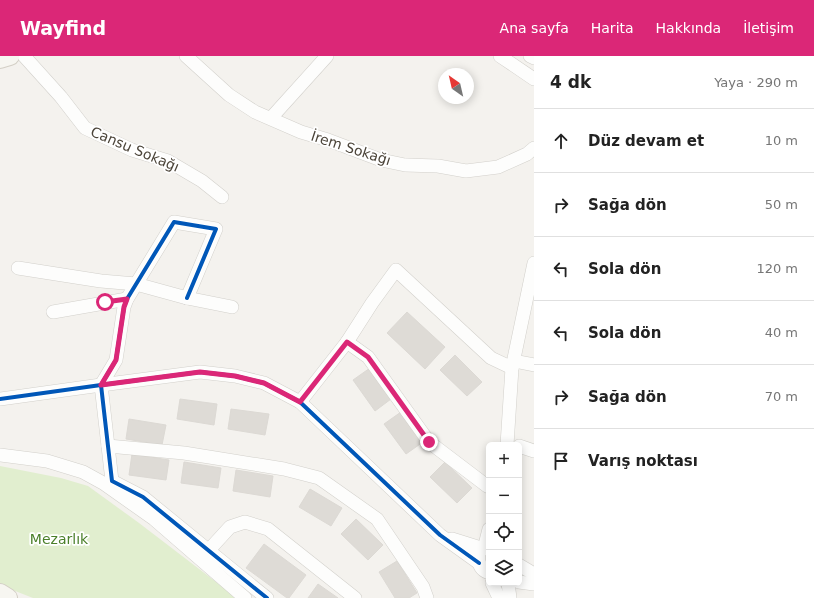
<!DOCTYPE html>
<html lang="tr">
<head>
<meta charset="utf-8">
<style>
  :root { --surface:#fff; --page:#f2f2f2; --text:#222; --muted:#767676; --line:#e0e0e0; --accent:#db2777 }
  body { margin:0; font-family:"DejaVu Sans",sans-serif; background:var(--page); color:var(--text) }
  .controls { position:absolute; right:12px; bottom:12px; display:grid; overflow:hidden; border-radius:6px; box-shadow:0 2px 10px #0003 }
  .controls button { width:36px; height:36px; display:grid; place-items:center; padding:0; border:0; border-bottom:1px solid var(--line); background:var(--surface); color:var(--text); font:20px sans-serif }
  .compass { position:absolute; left:438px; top:12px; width:36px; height:36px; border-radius:50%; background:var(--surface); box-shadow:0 2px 10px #0003; rotate:326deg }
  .stop { position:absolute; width:12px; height:12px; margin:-9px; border:3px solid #db2777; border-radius:50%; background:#fff }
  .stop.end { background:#db2777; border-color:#fff; box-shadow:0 1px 4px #0008 }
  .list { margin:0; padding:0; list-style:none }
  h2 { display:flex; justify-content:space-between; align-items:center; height:52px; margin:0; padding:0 16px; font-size:17px }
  h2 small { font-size:13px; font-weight:400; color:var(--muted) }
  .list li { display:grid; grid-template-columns:26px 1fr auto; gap:12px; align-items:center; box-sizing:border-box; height:64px; padding:0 16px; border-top:1px solid var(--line) }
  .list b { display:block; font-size:15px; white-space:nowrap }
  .list em { font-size:13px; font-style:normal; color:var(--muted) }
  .icon { flex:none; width:22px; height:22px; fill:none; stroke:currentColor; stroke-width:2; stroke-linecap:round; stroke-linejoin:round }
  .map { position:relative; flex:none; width:534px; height:542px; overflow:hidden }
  header { display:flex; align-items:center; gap:24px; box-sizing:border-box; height:56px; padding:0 20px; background:var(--accent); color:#fff }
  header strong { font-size:19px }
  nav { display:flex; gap:22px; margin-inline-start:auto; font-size:14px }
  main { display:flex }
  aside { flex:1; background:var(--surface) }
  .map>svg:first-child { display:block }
</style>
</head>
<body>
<header>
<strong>Wayfind</strong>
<nav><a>Ana sayfa</a><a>Harita</a><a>Hakkında</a><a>İletişim</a></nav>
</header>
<main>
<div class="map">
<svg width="534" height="542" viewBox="0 0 534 542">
  <rect width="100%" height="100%" fill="#f4f2ee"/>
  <polygon fill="#e1eecf" points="0,410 61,422 88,430 139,467 237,542 33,542 5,531 0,527"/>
  <g fill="#dedbd6" stroke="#dcd9d4">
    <polygon points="407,256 445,291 425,313 387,277"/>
    <polygon points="455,299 482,326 467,340 440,314"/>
    <polygon points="370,312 391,343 375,355 353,324"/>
    <polygon points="180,343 217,348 214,369 177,363"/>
    <polygon points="231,353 269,358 265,379 228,373"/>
    <polygon points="401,356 423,386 406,398 384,368"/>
    <polygon points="129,363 166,369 162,389 126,383"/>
    <polygon points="132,398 169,404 166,424 129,419"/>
    <polygon points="184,406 221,412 218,432 181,427"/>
    <polygon points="445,406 472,432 457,447 430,421"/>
    <polygon points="236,414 273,420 270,441 233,435"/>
    <polygon points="310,433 342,452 331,470 299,451"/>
    <polygon points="356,463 383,489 368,504 341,478"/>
    <polygon points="264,488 306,519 289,542 287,542 246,512"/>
    <polygon points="397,505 417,537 409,542 395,542 379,516"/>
    <polygon points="318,528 338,542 308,542"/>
  </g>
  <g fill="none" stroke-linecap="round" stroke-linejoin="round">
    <defs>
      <g id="street">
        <polyline points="24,0 61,41 85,72 132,94 168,105 202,125 222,141"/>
        <polyline points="186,0 229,39 255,56 301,76 328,84 381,104 405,109 438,110 466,115 498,111 527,98 534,92"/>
        <polyline points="500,0 534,23"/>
        <polyline points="530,0 534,2"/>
        <polyline points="271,62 327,0"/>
        <polyline points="18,212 101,225 136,228 187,242 232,251"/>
        <polyline points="187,242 216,173 174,166 127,243 124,251 116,304 101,329 112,425 143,441 252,530 267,542"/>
        <polyline points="53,256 127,243"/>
        <polyline points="347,286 368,301 429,386 487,430 489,431"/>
        <polyline points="514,305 534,309"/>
        <polyline points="0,343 101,329 200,316 235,320 264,327 300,346 440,479 479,507"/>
        <polyline points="300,346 347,286 372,247 396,214 491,302 512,312"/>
        <polyline points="507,389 512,312 534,207"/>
        <polyline points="108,390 184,397 284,413 319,422 377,463 423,531 427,542"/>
        <polyline points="519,390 534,395"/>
        <polyline points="0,399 47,405 83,416 103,427 154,463 245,542"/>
        <polyline points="452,483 484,493 489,473"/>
        <polyline points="208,495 230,471 245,466 268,473 355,542"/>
        <path d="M 479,500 C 478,508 481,514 489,517"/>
        <polyline points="519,509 534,518"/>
        <polyline points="519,526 534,528"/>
        <polyline points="492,527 499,542"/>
        <polyline points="508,527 510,542"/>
      </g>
      <g id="secondary">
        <polyline points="0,3 10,0"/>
        <polyline points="0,537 8,542"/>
      </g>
    </defs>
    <use href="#street" stroke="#d2d0cb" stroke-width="14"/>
    <use href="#secondary" stroke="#d3cfc5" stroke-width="20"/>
    <use href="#street" stroke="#fdfdfc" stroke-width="13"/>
    <use href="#secondary" stroke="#f7f6f1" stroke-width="18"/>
    <defs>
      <g id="cycleway">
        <polyline points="187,242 216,173 174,166 127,243 124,251 116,304 101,329 112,425 143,441 252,530 267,542"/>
        <polyline points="0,343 101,329 200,316 235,320 264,327 300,346 440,479 479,507"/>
      </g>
    </defs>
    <use href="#cycleway" stroke="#fff" stroke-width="6"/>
    <use href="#cycleway" stroke="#0057b8" stroke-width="4"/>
  </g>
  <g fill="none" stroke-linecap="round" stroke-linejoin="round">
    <polyline stroke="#db2777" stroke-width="5" points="105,246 127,243 124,251 116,304 101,329 200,316 235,320 264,327 300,346 347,286 368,301 429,386"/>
  </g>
  <g text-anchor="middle" stroke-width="3.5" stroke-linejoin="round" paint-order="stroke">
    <g font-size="14" fill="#4b4439" stroke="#fff">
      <text transform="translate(351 92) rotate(18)" y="5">İrem Sokağı</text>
      <text transform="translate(135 93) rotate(23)" y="5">Cansu Sokağı</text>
    </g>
    <g font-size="14" fill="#4a7f2a" stroke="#fff">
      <text x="59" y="488">Mezarlık</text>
    </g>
  </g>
</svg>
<div class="controls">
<button>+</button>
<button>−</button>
<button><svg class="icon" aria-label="locate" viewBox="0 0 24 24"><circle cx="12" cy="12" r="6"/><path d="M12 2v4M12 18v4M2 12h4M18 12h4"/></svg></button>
<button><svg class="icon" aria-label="layers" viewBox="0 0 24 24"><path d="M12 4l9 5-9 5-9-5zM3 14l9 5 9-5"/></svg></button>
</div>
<svg class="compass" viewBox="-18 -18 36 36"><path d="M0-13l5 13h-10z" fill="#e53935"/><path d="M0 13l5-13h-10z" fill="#767676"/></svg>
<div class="stop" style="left:105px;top:246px"></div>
<div class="stop end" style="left:429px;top:386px"></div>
</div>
<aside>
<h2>4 dk<small>Yaya · 290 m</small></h2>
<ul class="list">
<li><svg class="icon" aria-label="ahead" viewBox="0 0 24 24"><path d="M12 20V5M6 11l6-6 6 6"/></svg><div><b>Düz devam et</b></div><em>10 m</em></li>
<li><svg class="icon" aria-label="right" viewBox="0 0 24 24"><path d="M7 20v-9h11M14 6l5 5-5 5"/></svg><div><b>Sağa dön</b></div><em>50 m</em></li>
<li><svg class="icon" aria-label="left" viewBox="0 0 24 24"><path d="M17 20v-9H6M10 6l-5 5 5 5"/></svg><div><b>Sola dön</b></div><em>120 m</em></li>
<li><svg class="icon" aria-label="left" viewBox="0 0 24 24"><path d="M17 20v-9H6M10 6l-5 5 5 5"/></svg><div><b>Sola dön</b></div><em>40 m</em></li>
<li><svg class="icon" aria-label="right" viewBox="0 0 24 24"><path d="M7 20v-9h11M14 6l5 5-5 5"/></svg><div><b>Sağa dön</b></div><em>70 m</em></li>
<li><svg class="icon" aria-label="arrive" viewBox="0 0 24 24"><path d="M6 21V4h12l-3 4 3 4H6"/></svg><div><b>Varış noktası</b></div></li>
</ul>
</aside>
</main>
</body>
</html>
